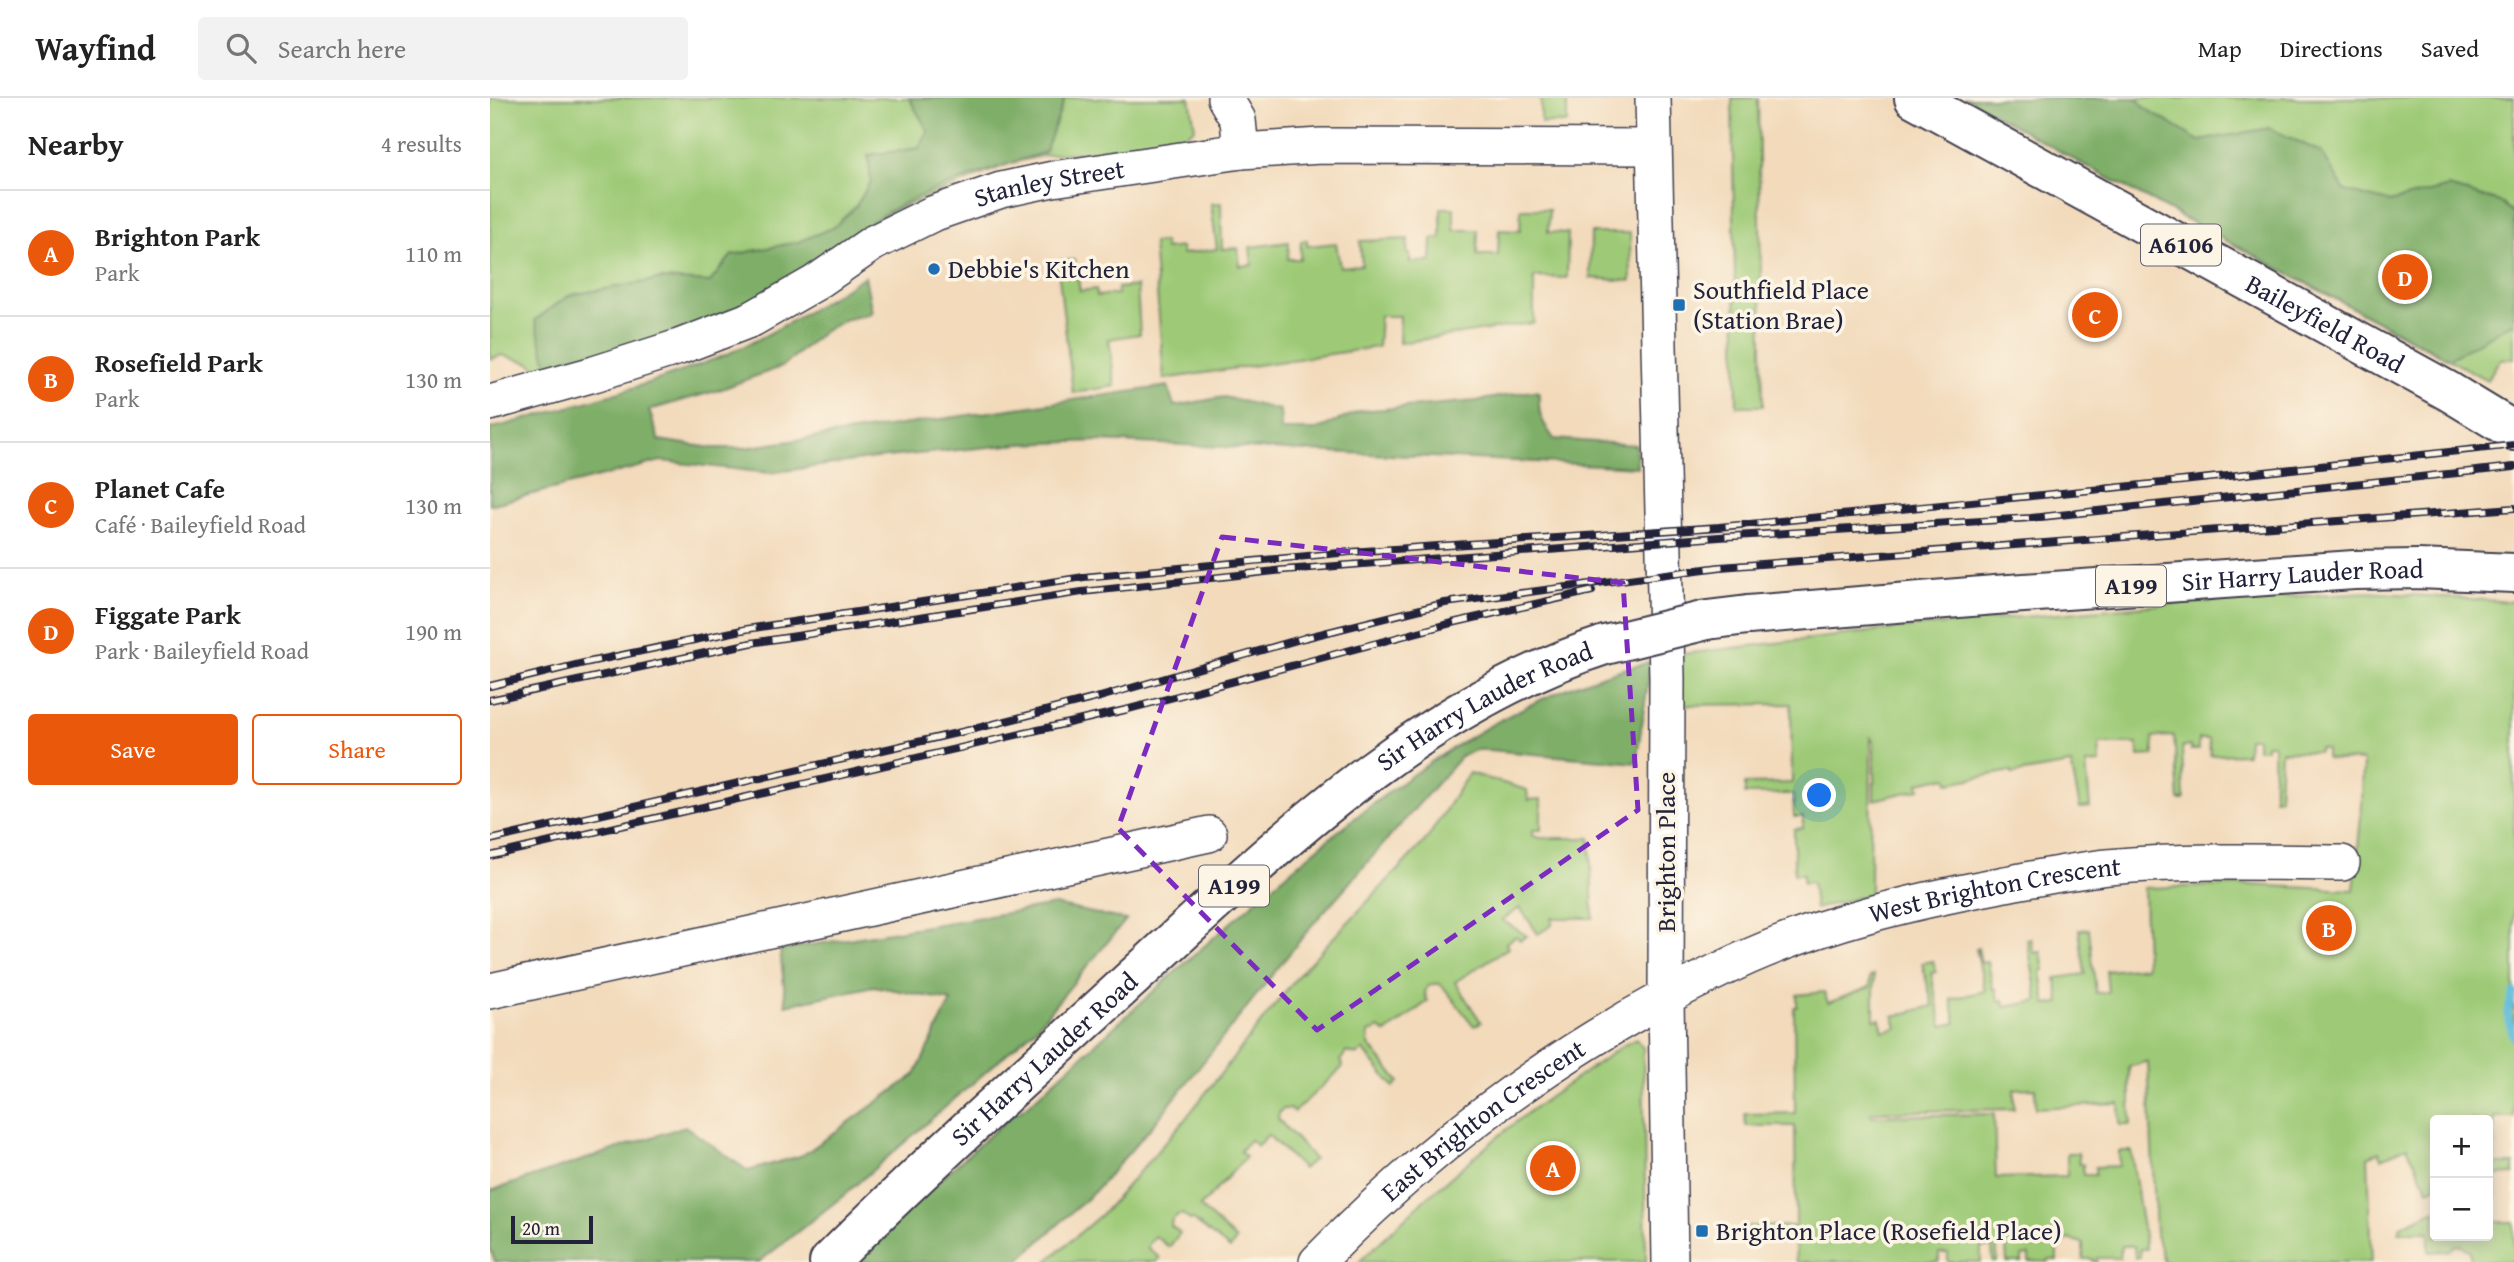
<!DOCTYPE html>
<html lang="en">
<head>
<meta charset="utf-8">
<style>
  :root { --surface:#fff; --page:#f2f2f2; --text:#222; --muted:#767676; --line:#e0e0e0; --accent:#ea580c }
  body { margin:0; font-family:"Gentium Book Plus",serif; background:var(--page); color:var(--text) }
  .controls { position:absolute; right:21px; bottom:21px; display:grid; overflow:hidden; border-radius:7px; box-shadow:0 4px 18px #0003 }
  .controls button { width:63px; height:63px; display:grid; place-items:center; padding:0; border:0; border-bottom:2px solid var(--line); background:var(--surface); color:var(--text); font:35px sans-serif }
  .scale { position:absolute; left:21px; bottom:18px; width:82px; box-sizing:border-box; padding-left:7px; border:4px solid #22223b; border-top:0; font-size:19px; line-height:24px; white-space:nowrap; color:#22223b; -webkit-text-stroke:5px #fcf5e5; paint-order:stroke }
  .you { position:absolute; left:1330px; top:698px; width:24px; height:24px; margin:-18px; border:5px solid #fff; border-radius:50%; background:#1a73e8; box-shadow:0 0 0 10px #1a73e833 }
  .badge { display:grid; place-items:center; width:46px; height:46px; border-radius:50%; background:var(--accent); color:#fff; font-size:23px; font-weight:700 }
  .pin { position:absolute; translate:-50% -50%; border:4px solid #fff; box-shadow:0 2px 7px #0006 }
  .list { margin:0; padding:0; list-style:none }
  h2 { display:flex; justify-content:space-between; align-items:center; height:91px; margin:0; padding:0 28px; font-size:30px }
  h2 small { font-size:23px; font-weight:400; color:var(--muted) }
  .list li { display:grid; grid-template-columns:46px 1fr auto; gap:21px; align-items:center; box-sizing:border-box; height:126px; padding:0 28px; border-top:2px solid var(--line) }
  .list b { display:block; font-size:26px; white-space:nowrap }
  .list p { margin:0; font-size:23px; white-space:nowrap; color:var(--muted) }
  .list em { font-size:23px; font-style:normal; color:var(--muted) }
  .actions { display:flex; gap:14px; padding:21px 28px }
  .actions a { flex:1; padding:16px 0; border:2px solid var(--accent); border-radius:7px; text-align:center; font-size:24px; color:var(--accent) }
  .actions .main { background:var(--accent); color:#fff }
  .icon { flex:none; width:38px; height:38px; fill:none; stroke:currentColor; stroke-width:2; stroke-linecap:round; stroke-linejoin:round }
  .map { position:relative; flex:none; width:2024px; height:1164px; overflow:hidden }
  header { display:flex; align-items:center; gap:42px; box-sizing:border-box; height:98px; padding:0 35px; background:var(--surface); border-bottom:2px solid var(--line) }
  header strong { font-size:33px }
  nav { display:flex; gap:38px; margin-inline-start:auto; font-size:24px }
  .search { width:490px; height:63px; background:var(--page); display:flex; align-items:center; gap:18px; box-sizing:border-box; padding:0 24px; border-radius:7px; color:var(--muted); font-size:26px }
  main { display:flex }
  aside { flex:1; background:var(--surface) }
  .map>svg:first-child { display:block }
</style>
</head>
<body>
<header>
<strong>Wayfind</strong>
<div class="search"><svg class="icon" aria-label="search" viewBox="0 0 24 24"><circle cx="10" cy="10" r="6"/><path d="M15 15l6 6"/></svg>Search here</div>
<nav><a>Map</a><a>Directions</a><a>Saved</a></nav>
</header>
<main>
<aside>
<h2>Nearby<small>4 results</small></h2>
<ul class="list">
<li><span class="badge">A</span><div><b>Brighton Park</b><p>Park</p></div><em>110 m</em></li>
<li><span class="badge">B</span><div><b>Rosefield Park</b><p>Park</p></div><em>130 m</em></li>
<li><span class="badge">C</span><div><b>Planet Cafe</b><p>Café · Baileyfield Road</p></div><em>130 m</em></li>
<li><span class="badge">D</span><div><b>Figgate Park</b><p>Park · Baileyfield Road</p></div><em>190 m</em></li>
</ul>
<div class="actions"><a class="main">Save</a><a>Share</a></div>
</aside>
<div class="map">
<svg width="2024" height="1164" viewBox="0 0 2024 1164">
  <rect width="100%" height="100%" fill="#fcf5e5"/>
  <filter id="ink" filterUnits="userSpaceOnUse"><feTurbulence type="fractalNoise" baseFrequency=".0143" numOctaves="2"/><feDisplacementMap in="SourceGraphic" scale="14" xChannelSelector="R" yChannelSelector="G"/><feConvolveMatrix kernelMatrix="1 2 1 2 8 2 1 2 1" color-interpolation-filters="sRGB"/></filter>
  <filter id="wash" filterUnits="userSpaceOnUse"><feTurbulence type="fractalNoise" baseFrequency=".00686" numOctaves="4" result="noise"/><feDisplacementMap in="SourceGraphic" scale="28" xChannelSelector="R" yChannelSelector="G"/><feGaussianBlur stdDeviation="1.57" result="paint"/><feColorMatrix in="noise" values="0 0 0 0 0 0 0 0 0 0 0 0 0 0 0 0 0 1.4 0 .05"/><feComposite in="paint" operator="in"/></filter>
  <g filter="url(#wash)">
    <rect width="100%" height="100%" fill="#f2dabb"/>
    <g fill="#9eca77" stroke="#607659" stroke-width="2">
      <polygon points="0,0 700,0 705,30 689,42 598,54 556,57 521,65 405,112 348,148 292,188 109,260 50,273 40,265 12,257 0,261"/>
      <rect x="1051" y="0" width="26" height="25"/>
      <polygon points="1242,0 1268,0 1273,308 1247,308"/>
      <polygon points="1606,0 2024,0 2024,260 2010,261 1997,282 1585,62"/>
      <polygon points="731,105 732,151 748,150 750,168 762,167 760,149 799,144 798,161 810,161 811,143 817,142 817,148 846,145 850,169 872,167 870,143 918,141 917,156 920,156 920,164 941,164 942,141 951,140 951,110 964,110 964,132 988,132 987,157 1008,157 1009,132 1030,133 1031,111 1059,111 1058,134 1078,135 1077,180 1044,179 1044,225 909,245 910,218 890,218 888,249 674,281 663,145 674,144 675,151 691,149 692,156 727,151 721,106"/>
      <polygon points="1101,135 1140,135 1141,183 1100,180"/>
      <polygon points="585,162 590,193 606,191 607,198 627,196 628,190 647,188 650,236 619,241 625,288 583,295 567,163"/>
      <polygon points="1877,494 2024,504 2024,1019 2004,1019 2004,1066 2024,1066 2024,1076 2005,1077 2005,1103 1998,1103 1998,1022 1945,1022 1945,1089 1938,1092 1917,1049 1892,1060 1889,1054 1878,1059 1882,1164 1674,1164 1666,1137 1658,963 1639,969 1641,1027 1630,1027 1629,1006 1546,1010 1545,990 1524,991 1524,1011 1382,1014 1381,1018 1504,1016 1506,1080 1577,1078 1577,1055 1588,1055 1589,1066 1593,1066 1593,1077 1605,1077 1605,1069 1629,1068 1629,1053 1641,1053 1656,1151 1650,1151 1650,1159 1645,1160 1644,1148 1631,1148 1630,1160 1607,1160 1607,1164 1603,1164 1603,1161 1593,1161 1593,1145 1577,1141 1574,1145 1567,1145 1567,1162 1559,1162 1558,1164 1539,1163 1539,1157 1532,1158 1532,1164 1517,1164 1516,1147 1507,1147 1507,1164 1503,1164 1502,1149 1491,1150 1491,1164 1458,1164 1458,1155 1449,1155 1449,1164 1306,1164 1305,1139 1257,1139 1257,1129 1306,1128 1305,1028 1256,1028 1255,1016 1305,1015 1304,909 1307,909 1307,897 1334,894 1338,905 1380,889 1380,879 1384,877 1384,922 1390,921 1393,933 1407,930 1404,918 1443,908 1432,865 1443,863 1446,874 1441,875 1452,928 1466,925 1461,901 1495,893 1486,851 1488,850 1491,865 1498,864 1503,891 1506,891 1508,903 1514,902 1515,909 1548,903 1537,841 1541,840 1544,855 1551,854 1554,872 1551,873 1556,907 1570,905 1566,880 1595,876 1589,832 1599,831 1606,895 1618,894 1616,873 1656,869 1654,790 1759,787 1864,792 1872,707 1873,663 1836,661 1836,651 1829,650 1829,654 1791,653 1789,700 1784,700 1783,646 1776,646 1776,651 1767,651 1767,640 1758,640 1757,656 1720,657 1719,641 1709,641 1709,652 1700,652 1700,648 1692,649 1694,702 1689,702 1684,638 1663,639 1664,657 1649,658 1647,646 1609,646 1610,665 1596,666 1600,709 1590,710 1581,666 1522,676 1521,673 1459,685 1458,679 1429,685 1430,691 1384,702 1384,645 1381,640 1380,796 1325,811 1322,784 1313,785 1313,776 1304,776 1304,731 1313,730 1313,719 1304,719 1303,696 1255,696 1255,686 1302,685 1301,606 1187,607 1184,557 1422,529 1678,506"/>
      <path d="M 979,675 L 1037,692 L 1038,702 L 1051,701 L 1051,732 L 1043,732 L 1043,738 L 1050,740 L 1100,740 L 1103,820 L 1062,820 L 1062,827 L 1048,836 L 1030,810 L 1012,822 L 1037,838 L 1030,842 L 1026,838 L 1016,845 L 1018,850 L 965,884 L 991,924 L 984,928 L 954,890 L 950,886 C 938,884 931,893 938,903 L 896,935 L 889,930 L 879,935 L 878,944 L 880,948 L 909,984 L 904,989 L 873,952 L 867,957 L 856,954 L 851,962 L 853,969 L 804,1014 L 800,1011 L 793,1011 L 789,1015 L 788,1021 L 824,1061 L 813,1071 L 778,1037 L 767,1048 L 760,1042 L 750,1053 L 756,1059 L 710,1109 L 746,1142 L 740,1151 L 702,1121 L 700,1122 L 692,1116 C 685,1117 681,1121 681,1128 L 690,1135 L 679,1149 L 665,1138 L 657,1149 L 670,1160 L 666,1164 L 556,1164 L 614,1114 L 692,1025 L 810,875 L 937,741 Z"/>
      <polygon points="1146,941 1153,950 1156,1164 869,1164 934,1102 1010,1037 1037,1015 1132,948"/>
      <polygon points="1945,1112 1945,1138 1998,1138 1998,1124 2024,1124 2024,1164 1980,1164 1980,1153 1972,1147 1966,1147 1959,1153 1939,1154 1939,1134 1909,1134 1909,1129"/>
    </g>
    <g fill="#7eae68" stroke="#506852" stroke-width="2">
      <path d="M 419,0 L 575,0 L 555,54 C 506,71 446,87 401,112 C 349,142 304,184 249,209 C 188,236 122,254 58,270 L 45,222 L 80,197 L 172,181 L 220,184 L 242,157 L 308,144 L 344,129 L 366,108 L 381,83 L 378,57 L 429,50 L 438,33 Z"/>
      <polygon points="1476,0 1647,0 1655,10 1709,43 1779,30 1831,54 1855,93 1899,104 1959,89 2013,105 2024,117 2024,224 1959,261 1585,62"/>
      <path d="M 375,178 L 382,215 L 354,222 L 333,234 L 293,268 L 229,292 L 159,312 L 169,342 L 222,350 L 253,350 L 678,288 L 684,308 L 734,299 L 790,312 L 791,332 L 826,332 L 870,313 L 986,303 L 1041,293 L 1049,294 C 1048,317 1051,322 1064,341 L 1146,347 L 1147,369 L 609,343 L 530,346 L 386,360 L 279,375 L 171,363 L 0,407 L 0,331 C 79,309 159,288 235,257 C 284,236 330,206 375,178 Z"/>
      <path d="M 1161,564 L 1146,665 L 999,652 L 986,652 L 972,657 L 823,826 L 664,1026 L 605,1093 L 527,1164 L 358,1164 L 523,1016 L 537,1008 C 612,940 686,872 762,806 C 880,704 1005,599 1161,564 Z"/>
      <polygon points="565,807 636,822 545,931 353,1098 269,1164 5,1164 0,1150 0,1093 195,1028 258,1073 313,1057 425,977 461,903 384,888 296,907 290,852"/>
    </g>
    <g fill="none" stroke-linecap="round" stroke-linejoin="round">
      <polyline stroke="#5dbbdb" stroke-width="8" points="2024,895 2017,915 2024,940"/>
    </g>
  </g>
  <g filter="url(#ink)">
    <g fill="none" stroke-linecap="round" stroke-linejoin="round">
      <defs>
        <g id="minor">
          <polyline points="735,0 748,22 751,53"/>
          <polyline points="1163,0 1177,579 1176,901 1180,1164"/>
          <path id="s1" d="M 0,305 L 104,276 L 189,249 L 262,221 L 325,185 L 383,145 L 442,116 L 511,92 L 563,81 L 751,53 L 831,48 L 1163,49"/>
          <polyline points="0,893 719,736"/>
          <path id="s2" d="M 827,1164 C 951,1036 1095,932 1258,859 C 1337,824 1421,804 1505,788 C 1542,781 1580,773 1618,769 C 1695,762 1774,764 1852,765"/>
        </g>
        <g id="major">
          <path id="s3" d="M 1424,0 L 1958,293 L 2024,333"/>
          <path id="s4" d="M 1258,517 L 1505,497 L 1864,472 L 1928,471 L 2024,475"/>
          <path id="s5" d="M 339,1164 C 435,1068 536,978 636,886 C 780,755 926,608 1115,547"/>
        </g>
      </defs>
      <use href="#minor" stroke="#413e4e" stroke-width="38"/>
      <use href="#major" stroke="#413e4e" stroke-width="42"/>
      <use href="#minor" stroke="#fff" stroke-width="35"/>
      <use href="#major" stroke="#fff" stroke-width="38"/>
      <defs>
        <g id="rail">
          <polyline points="0,588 94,565 257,531 594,479 860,454 1229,429 1692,383 2024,347"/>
          <polyline points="0,602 261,545 592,494 794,472 1229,439 1541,420 2024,369"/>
          <polyline points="0,742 480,632 610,599 814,540 955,505 1230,469 2024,410"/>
          <polyline points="0,758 635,612 962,525 1102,493"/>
        </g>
      </defs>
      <use href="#rail" stroke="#22223b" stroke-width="8"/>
      <use href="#rail" stroke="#fcf5e5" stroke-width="5" stroke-dasharray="16" stroke-linecap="butt"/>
      <defs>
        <polyline id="major-bridge" points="1115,547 1217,522 1258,517"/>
      </defs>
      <use href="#major-bridge" stroke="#413e4e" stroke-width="42" stroke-linecap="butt"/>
      <use href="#major-bridge" stroke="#fff" stroke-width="38"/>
    </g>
  </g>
  <path fill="none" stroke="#7b2cbf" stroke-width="5" stroke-dasharray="14 9" stroke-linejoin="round" d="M 732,439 L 1133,485 L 1148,712 L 827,932 L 628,730 Z"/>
  <g fill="#1f6fb2" stroke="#fcf5e5" stroke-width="2.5">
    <circle cx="444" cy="171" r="7"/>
    <rect x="1182" y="200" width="14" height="14" rx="3.5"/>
    <rect x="1205" y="1126" width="14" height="14" rx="3.5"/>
  </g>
  <g text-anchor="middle" stroke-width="7" stroke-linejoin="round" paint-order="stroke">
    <g fill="#fcf5e5" stroke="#63616e" stroke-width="2">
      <rect x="1651" y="126.5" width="80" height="41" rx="5"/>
      <rect x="1606" y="467.5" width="70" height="41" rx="5"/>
      <rect x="709" y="767.5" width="70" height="41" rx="5"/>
    </g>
    <g font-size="24" font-weight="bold" fill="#22223b">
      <text x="1691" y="155">A6106</text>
      <text x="1641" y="496">A199</text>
      <text x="744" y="796">A199</text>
    </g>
    <g font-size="26" fill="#22223b" stroke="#fcf5e5">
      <text dy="9" stroke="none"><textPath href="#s1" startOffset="606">Stanley Street</textPath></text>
      <text dy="9" stroke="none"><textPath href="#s3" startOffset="469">Baileyfield Road</textPath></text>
      <text dy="9" stroke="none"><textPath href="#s4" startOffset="556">Sir Harry Lauder Road</textPath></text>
      <text dy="9" stroke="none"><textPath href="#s5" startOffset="863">Sir Harry Lauder Road</textPath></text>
      <text transform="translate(1176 754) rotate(-90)" y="9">Brighton Place</text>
      <text dy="9" stroke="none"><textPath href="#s2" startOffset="788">West Brighton Crescent</textPath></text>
      <text dy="9" stroke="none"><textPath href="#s5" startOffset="296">Sir Harry Lauder Road</textPath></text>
      <text dy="9" stroke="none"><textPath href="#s2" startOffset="219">East Brighton Crescent</textPath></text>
    </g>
    <g font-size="26" fill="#22223b" stroke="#fcf5e5" text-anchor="start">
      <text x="458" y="180">Debbie's Kitchen</text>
      <text x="1203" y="201">Southfield Place<tspan x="1203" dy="30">(Station Brae)</tspan></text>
      <text x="1226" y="1142">Brighton Place (Rosefield Place)</text>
    </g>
  </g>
</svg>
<div class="controls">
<button>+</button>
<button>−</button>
</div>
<div class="scale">20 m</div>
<div class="you"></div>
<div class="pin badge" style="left:1063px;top:1070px">A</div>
<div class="pin badge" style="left:1839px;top:830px">B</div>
<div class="pin badge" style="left:1605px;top:217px">C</div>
<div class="pin badge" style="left:1915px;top:179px">D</div>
</div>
</main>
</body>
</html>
